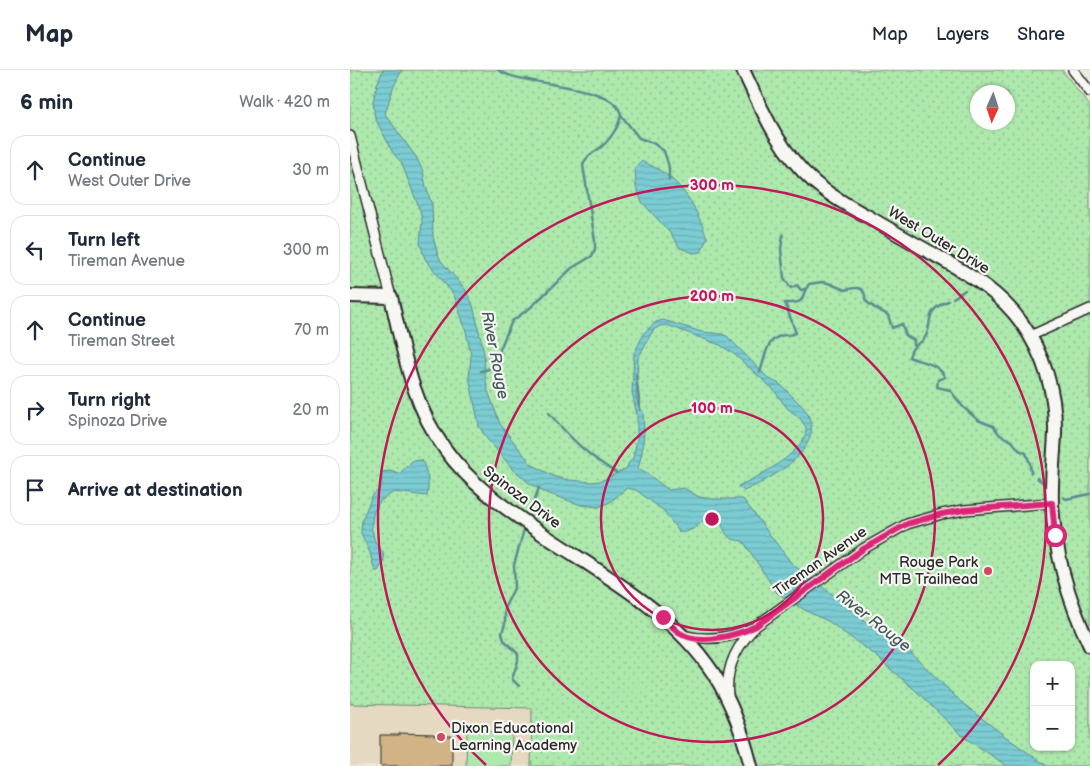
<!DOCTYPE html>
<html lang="en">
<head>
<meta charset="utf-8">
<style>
  :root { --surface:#fff; --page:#f2f2f3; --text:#1f2937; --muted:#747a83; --line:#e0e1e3 }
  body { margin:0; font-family:"Balsamiq Sans",sans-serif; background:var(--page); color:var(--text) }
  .controls { position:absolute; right:15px; bottom:15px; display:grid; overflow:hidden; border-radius:10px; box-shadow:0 1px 4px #0004 }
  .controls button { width:45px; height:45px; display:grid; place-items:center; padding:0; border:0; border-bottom:1px solid var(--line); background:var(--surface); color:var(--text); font:25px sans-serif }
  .compass { position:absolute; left:620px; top:15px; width:45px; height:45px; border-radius:50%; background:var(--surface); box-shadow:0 1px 4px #0004; rotate:183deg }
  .stop { position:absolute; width:15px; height:15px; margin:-11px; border:4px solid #db2777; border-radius:50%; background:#fff }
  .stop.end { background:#db2777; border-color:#fff; box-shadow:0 1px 5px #0008 }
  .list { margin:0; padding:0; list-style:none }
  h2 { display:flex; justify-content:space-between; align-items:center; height:65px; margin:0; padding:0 20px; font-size:21px }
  h2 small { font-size:16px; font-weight:400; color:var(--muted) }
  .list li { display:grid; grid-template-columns:32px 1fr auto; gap:15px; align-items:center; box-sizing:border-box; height:70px; margin:0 10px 10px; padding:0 10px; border:1px solid var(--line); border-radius:15px }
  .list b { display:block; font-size:19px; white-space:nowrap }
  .list p { margin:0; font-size:16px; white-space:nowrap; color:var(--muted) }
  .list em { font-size:16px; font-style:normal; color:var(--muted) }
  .icon { flex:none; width:28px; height:28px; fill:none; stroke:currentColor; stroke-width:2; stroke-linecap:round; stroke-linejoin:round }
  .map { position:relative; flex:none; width:740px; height:696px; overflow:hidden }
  header { display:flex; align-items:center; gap:30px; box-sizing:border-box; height:70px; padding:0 25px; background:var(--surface); border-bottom:1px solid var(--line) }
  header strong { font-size:24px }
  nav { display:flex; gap:28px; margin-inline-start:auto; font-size:18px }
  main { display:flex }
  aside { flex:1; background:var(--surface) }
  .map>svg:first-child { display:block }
</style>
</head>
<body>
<header>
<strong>Map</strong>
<nav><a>Map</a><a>Layers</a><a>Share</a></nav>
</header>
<main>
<aside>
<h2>6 min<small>Walk · 420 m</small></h2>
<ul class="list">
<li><svg class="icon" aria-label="ahead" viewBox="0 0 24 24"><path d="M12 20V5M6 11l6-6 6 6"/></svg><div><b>Continue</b><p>West Outer Drive</p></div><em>30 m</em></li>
<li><svg class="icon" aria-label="left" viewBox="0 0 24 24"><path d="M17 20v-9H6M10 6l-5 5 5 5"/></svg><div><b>Turn left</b><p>Tireman Avenue</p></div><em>300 m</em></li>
<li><svg class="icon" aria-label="ahead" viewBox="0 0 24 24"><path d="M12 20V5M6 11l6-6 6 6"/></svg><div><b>Continue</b><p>Tireman Street</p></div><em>70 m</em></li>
<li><svg class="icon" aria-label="right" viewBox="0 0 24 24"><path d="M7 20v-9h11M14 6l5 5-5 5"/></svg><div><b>Turn right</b><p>Spinoza Drive</p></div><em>20 m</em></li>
<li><svg class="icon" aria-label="arrive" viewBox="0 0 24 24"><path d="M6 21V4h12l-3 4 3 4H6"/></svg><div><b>Arrive at destination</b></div></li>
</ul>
</aside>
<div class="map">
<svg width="740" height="696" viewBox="0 0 740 696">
  <defs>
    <pattern id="park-dots" width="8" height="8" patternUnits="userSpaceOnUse" patternTransform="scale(1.25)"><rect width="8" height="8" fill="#ade8ad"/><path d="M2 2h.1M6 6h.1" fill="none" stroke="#95c795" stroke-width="1.8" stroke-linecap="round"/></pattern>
    <pattern id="water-rules" width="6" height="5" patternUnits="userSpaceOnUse" patternTransform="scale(1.25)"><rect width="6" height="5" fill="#7bccd3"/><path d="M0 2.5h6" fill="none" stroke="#6aafb5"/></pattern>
  </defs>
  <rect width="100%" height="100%" fill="#efe9dc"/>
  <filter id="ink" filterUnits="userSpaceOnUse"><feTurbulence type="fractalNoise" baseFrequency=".02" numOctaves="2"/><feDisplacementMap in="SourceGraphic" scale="10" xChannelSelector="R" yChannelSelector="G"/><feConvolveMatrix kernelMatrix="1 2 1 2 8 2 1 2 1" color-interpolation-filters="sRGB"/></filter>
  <g filter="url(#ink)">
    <polygon fill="#e6d9c2" points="0,634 182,638 181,696 0,696"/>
    <path fill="url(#park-dots)" stroke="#6c8a6c" fill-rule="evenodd" d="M 0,0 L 712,0 L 740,36 L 740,696 L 181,696 L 182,638 L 0,634 ZM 628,22 L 658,22 L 658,52 L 628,52 ZM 684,595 L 721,595 L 721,677 L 684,677 Z"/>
    <polygon fill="#ade8ad" stroke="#6c8a6c" points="117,661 162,662 161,696 116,696"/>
    <g fill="url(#water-rules)" stroke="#5b8c90">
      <path d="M 33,0 L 52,0 L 43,18 L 35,44 L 66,87 L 73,101 L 76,117 L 82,135 L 83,167 L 87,182 L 91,191 L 115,219 L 123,235 L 134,283 L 135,306 L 138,321 L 150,354 L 181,394 L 205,407 L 219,410 L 241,412 L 251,411 L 277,398 L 278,394 L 283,388 L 287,370 L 287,345 L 282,322 L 284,284 L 294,263 L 306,252 L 313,250 L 352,262 L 371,264 L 377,266 L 418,308 C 422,311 427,312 431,315 C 438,322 446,330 453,337 C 484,375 421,409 394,421 L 388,416 C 406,408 459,381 456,357 L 449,347 L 437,338 L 423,319 L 384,284 L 370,275 L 317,255 L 310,256 L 303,260 L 288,288 L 286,326 L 288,335 L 293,342 L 294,361 L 292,382 L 288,399 C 300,404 308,413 319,420 L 334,418 L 349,427 L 363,429 L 393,429 L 442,494 L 487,528 L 508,547 L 555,577 L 611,632 L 656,667 L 697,696 L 657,696 L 611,665 L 565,620 L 539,598 L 529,588 L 478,551 L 458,542 L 427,523 L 393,471 C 378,470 377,466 371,453 L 357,449 C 348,454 341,464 329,462 L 314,441 L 286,420 L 277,418 L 260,432 L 249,437 L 231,435 L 194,422 L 179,413 L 163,399 L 137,369 L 129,356 L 124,331 L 119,307 L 121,286 L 116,261 L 104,225 L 75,189 L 70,173 L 72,151 L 70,140 L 51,92 L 43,83 L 25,48 L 23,32 L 27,14 Z"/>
      <path d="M 291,91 C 329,106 344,131 357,168 L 351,182 L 344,183 L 330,178 L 320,163 L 292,132 L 286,117 L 285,97 Z"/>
      <path d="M 72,390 C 77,402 80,413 77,426 L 44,422 L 30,431 L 24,441 L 21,456 L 25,472 L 33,482 L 34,491 L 28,501 L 25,501 L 20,483 L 11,463 L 12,450 L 22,426 L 32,416 L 31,402 L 40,401 L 49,404 L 62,391 Z"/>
    </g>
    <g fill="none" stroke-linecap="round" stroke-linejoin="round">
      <g stroke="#5b8c90" stroke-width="2.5">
        <polyline points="271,45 289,68 303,73 314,81 319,97 319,110"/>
        <polyline points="433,165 431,179 434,208 441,218 447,215 451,220 455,219"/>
        <polyline points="603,228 615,220"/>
        <path d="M 598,231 C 571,242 585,255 574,269 C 567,277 563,273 559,287 C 572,293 587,292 595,307 L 588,310 L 587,317 L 600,320 L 613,337 L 628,350 L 643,356 L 650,365 L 662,371 L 669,380 L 676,383 L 680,394 L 681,403"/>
        <path d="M 131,301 L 150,296 L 150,279 L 162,251 L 180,238 L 222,198 L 242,186 L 245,179 L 245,171 L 233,95 C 236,86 243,83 250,78 C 259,71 269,57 271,45 C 265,12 172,17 148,0"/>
        <path d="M 410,302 C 415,290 415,271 430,266 C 435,264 440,266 446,263 L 435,233 C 460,233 448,228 459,214 L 472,212 L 478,213 L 495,220 C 502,218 513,215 515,225 C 515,229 514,229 517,232 C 523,238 531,241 538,245 L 542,258 L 552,254 L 556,266 L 564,270 L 564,276"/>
        <polyline points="286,305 290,339"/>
        <path d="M 199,343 C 220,368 239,387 267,403"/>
        <polyline points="687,408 698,416"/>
        <polyline points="713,427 716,429 740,424"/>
        <polyline points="182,436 189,418"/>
        <polyline points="178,446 179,445"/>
        <polyline points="169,616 162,609 168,591 168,584 154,570 152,563 155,554 155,537 165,516 164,495 175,456"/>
      </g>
    </g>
    <polygon fill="#d1b385" stroke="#2b2b2b" points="49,663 84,664 84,666 102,666 102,696 30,696 30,665 49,665"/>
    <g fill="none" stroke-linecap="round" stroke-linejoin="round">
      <defs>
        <g id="street">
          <polyline points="723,0 740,22"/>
          <polyline points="0,66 41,227"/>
          <polyline points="680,266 740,239"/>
          <path d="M 332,565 C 356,571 379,569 402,558"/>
          <path d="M 378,626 C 375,598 387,575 406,556 L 513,479 L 557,454 L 592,444 L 614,440 L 702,433"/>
        </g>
        <g id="secondary">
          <path d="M 393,0 C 412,40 429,81 463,111 C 479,125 498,136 517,146 C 542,161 567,175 592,189 C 622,206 651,224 671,252 C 694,284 706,323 705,363 C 704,387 701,410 702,434 C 705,484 719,532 740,576"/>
          <path d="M 0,226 L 41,227 C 53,279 62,335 95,379 C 120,414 155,438 191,463 C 247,501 315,537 356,593 C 378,622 392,660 401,696"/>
        </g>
      </defs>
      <use href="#street" stroke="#2b2b2b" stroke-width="12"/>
      <use href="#secondary" stroke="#2b2b2b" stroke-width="16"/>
      <use href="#street" stroke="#f6f6f2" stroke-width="9"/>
      <use href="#secondary" stroke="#f6f6f2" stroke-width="12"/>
    </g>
  </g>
  <g fill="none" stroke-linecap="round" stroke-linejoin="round" filter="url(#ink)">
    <path stroke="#db2777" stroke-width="6" d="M 313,547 C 319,553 324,559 330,563 C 348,576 388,565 406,556 L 513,479 L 557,454 L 592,444 L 614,440 L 702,433 L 705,465"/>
  </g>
  <g fill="none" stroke="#c2185b" stroke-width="2.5">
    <circle cx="362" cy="449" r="111"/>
    <circle cx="362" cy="449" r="223"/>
    <path d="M136 695A334 334 0 1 1 588 695"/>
  </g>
  <g fill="#d1495b" stroke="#f6f6f2" stroke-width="2">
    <circle cx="638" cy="501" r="5"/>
    <circle cx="91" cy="667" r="5"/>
  </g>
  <g text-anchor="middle" stroke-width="4.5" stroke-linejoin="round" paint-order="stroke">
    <g font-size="15" fill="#2b2b2b" stroke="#f6f6f2">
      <text transform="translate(589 170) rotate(31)" y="5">West Outer Drive</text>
      <text transform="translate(172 427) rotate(37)" y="5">Spinoza Drive</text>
      <text transform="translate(470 491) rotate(-35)" y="5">Tireman Avenue</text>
    </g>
    <g font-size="15" fill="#2b2b2b" stroke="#f6f6f2" text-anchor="end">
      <text x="628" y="497">Rouge Park<tspan x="628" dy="17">MTB Trailhead</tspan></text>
      <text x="101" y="663" text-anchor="start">Dixon Educational<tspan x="101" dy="17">Learning Academy</tspan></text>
    </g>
    <g font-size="16" font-style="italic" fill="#435b5d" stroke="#f6f6f2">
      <text transform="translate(146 285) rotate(79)" y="6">River Rouge</text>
      <text transform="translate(524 550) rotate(38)" y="6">River Rouge</text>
    </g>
  </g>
  <circle cx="362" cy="449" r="8" fill="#c2185b" stroke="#f6f6f2" stroke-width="2.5"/>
  <g font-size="15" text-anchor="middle" font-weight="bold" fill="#c2185b" stroke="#f6f6f2" stroke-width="4.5" stroke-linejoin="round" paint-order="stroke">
    <text x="362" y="120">300 m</text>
    <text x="362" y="231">200 m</text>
    <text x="362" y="343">100 m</text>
  </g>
</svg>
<div class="controls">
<button>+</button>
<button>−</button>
</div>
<svg class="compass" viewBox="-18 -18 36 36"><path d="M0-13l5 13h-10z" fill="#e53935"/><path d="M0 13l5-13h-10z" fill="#747a83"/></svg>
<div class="stop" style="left:705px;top:465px"></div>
<div class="stop end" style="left:313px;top:547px"></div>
</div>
</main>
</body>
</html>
